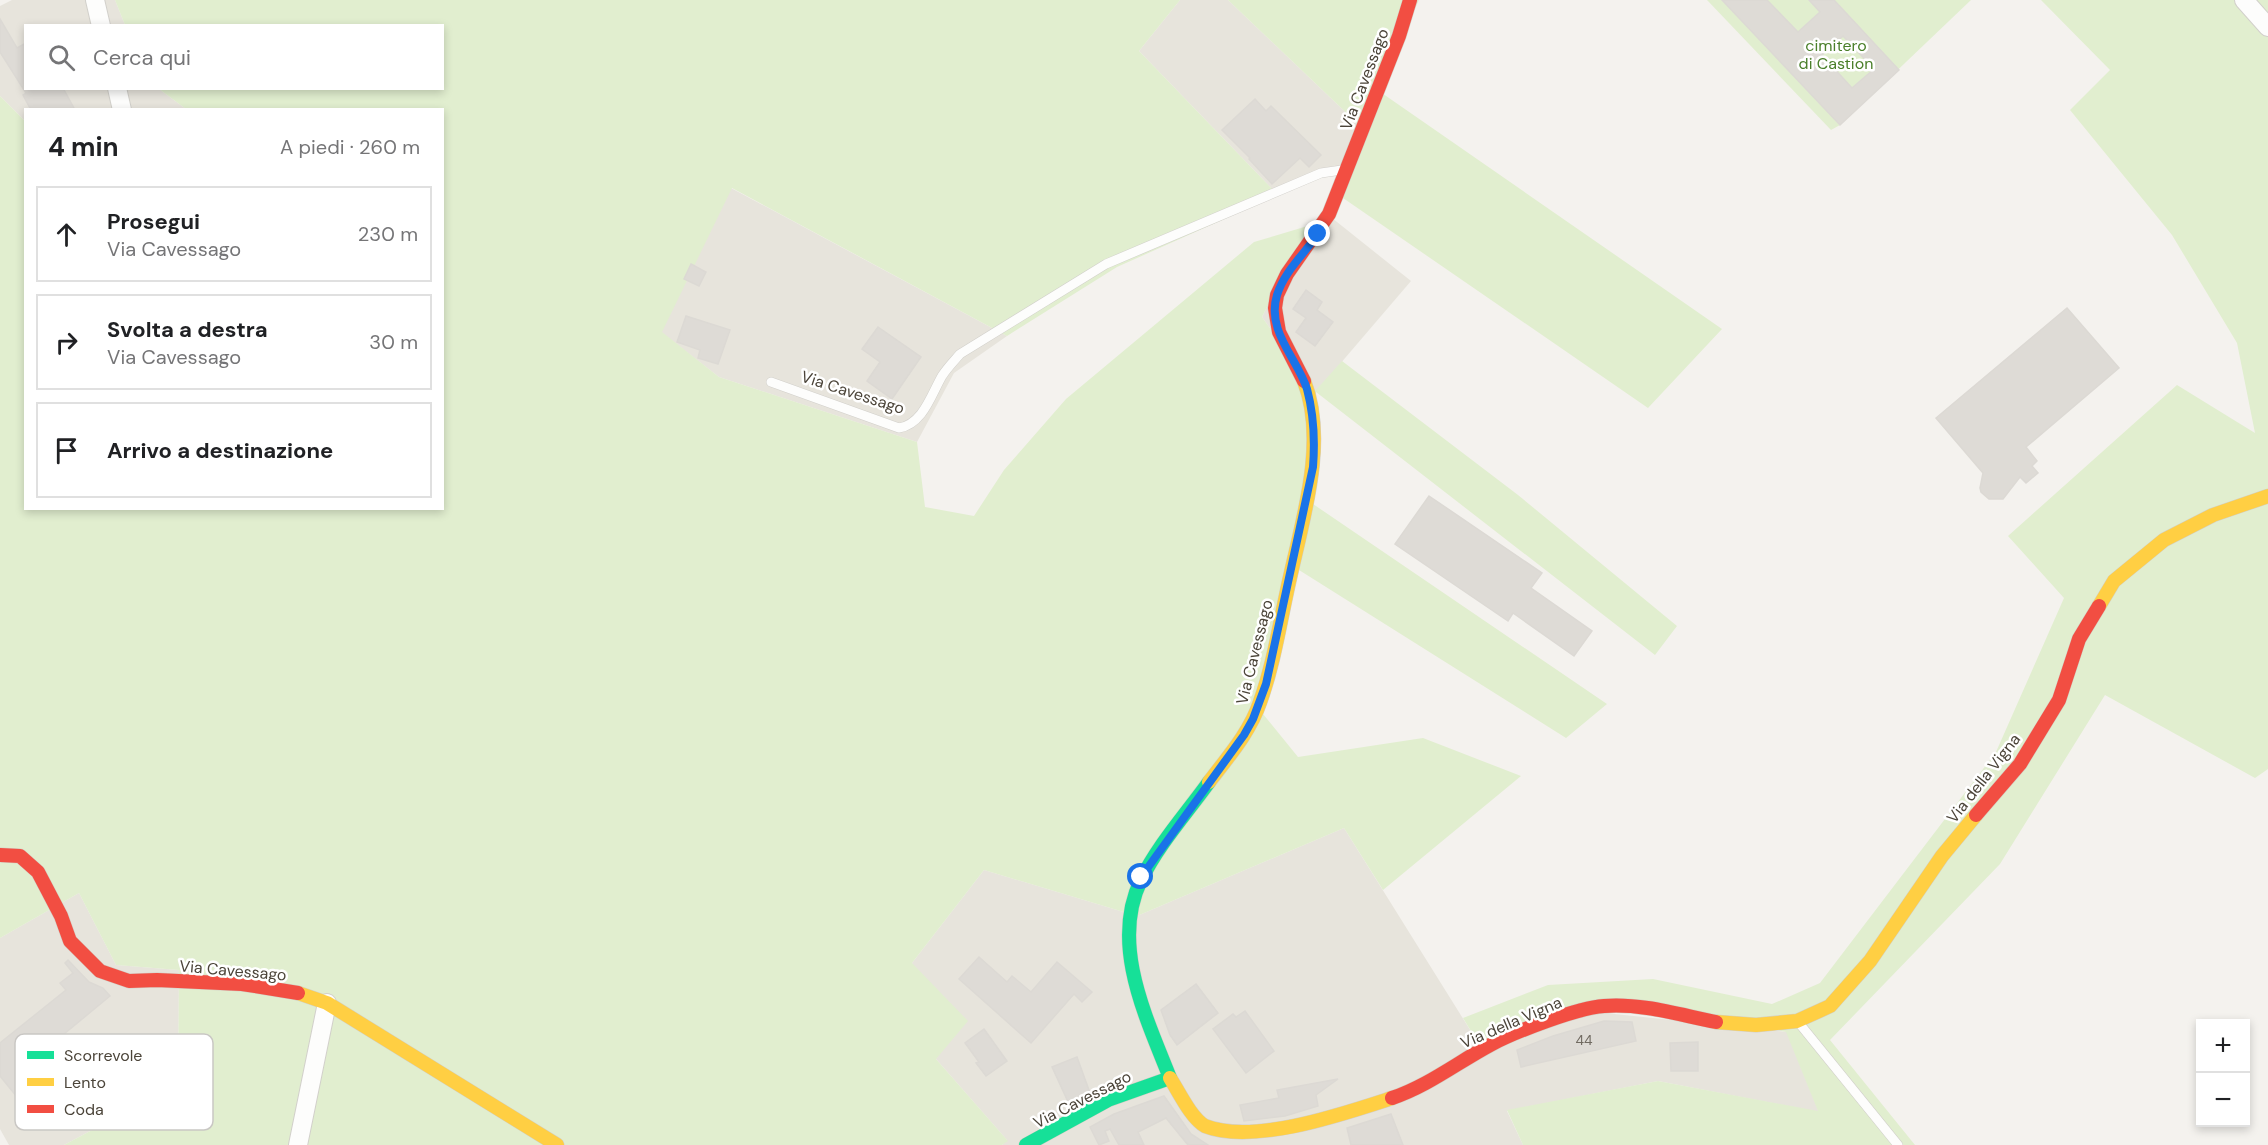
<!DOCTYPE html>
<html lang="it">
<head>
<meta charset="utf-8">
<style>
  :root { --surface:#fff; --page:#f6f6f6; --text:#202124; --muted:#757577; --line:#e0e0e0 }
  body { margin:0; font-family:"DM Sans",sans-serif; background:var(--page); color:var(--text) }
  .controls { position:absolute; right:18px; bottom:18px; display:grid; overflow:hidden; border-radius:0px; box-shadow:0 3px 9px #0003 }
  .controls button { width:54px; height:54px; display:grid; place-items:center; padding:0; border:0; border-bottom:2px solid var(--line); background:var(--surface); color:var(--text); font:30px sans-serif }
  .stop { position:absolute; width:18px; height:18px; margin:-14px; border:4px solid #1a73e8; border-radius:50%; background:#fff }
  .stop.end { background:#1a73e8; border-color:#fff; box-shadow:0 2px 6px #0008 }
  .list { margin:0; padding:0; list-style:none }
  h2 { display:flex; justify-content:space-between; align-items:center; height:78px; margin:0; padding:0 24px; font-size:26px }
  h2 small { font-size:20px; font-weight:400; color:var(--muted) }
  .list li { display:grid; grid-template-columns:39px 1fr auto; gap:18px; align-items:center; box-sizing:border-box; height:96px; margin:0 12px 12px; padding:0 12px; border:2px solid var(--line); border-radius:0px }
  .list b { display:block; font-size:22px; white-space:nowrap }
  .list p { margin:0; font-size:20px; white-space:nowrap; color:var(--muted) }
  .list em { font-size:20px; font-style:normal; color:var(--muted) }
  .icon { flex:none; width:33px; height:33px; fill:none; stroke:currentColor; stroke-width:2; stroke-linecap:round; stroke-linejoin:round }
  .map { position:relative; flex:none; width:2268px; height:1145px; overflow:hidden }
  .search { position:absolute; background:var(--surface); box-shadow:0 3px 9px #0003; left:24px; top:24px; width:420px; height:66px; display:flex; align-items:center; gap:15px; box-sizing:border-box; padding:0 21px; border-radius:0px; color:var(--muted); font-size:22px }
  .panel { position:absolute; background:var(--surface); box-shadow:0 3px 9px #0003; left:24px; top:108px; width:420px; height:402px; border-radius:0px }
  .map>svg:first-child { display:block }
</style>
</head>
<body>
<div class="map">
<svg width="2268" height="1145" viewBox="0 0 2268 1145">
  <rect width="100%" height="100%" fill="#f4f2ee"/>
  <g fill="#e7e4dc">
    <polygon points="12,0 115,0 125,25 26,26 26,88 159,89 186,109 26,110 25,121 0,96 0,6"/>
    <polygon points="1180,0 1228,0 1358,124 1343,164 1278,195 1139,51"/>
    <polygon points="731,188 1007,336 954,373 917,442 719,377 661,332"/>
    <polygon points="1332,218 1411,281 1316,392 1262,317 1283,274"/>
    <polygon points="1344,828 1477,1041 1557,1008 1787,1032 1819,1112 1658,1081 1507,1111 1523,1145 1002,1145 1007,1140 936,1059 912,963 984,870 1137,916"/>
    <polygon points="79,893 116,965 179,970 178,1084 64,1145 9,1145 0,1129 0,938"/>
  </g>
  <g fill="#e1eecf">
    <polygon points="115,0 1180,0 1139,51 1278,195 1117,267 1007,336 732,188 662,332 719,377 917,442 925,507 974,516 1004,470 1066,399 1254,242 1321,222 1358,124 1228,0 1419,0 1376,89 1722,329 1648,408 1343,198 1283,274 1262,317 1315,391 1342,361 1518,495 1677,626 1655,655 1316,392 1313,504 1607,704 1566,738 1299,570 1263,714 1298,757 1423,738 1521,776 1383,890 1344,828 1137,916 984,870 912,963 968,1021 936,1059 1008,1141 1002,1145 64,1145 178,1084 179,970 116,965 79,893 0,938 0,96 25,121 26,508 442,508 442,110 186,109 159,89 442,88 442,26 125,25"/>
    <polygon points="1707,0 1971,0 1840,125 1831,130"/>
    <polygon points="2041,0 2268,0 2268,769 2255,778 2105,695 2000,864 1830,1040 1915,1145 1523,1145 1507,1110 1658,1081 1818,1111 1786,1032 1649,1002 1477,1041 1463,1018 1548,985 1653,979 1772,1004 1820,983 1996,752 2064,598 2008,536 2177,385 2255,433 2237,343 2172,235 2070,110 2110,70"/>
  </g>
  <g fill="#dedbd6" stroke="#dcd9d4" stroke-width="1.5" fill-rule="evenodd">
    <path d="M 1722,0 L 1767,0 L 1798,32 L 1820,12 L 1809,0 L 1834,0 L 1899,70 L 1840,125 ZM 1843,36 L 1874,69 L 1852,88 L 1822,55 Z"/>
    <polygon points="0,19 17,48 26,43 26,88 63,88 75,110 31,110 23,95 26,93 0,52"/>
    <polygon points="1255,99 1266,111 1271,106 1321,155 1309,167 1300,158 1272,184 1249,159 1250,158 1222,130"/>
    <polygon points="691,264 706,272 699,286 684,279"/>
    <polygon points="1306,290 1322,302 1317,310 1333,322 1315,346 1296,332 1306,318 1293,309"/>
    <polygon points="2067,308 2119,368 2026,447 2037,461 2032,466 2038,473 2026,483 2020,477 2003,499 1989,499 1981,492 1980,488 1983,473 1936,418"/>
    <polygon points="686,316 730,330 718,364 698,358 700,350 677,342"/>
    <polygon points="878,327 921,357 892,399 867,381 880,362 862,349"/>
    <polygon points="1429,496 1542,573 1531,588 1592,631 1574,656 1513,613 1508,621 1395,544"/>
    <polygon points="979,957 1007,982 1012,976 1031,992 1057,962 1092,992 1082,1002 1074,994 1031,1043 959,979"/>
    <polygon points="68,960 89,982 103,988 110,996 18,1072 42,1103 30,1113 0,1076 0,1043 66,990 60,983 73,973 65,963"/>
    <polygon points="1196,984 1218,1013 1177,1045 1170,1035 1161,1010"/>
    <polygon points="1245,1011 1274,1051 1246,1073 1213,1029 1233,1014 1236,1017"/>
    <polygon points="1604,1021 1632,1022 1636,1041 1521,1067 1517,1050 1553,1036"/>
    <polygon points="984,1029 1007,1061 986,1076 976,1063 979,1062 965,1043"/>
    <polygon points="1698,1042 1698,1071 1671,1071 1670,1043"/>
    <polygon points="1077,1057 1090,1093 1069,1104 1052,1067"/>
    <polygon points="1338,1079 1316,1095 1318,1106 1285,1116 1244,1121 1240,1105 1279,1098 1277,1090"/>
    <polygon points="1164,1096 1191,1134 1208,1145 1188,1145 1166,1118 1138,1132 1144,1145 1119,1145 1110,1129 1105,1131 1109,1141 1099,1145 1090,1127 1114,1114"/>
    <polygon points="1391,1114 1403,1145 1351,1145 1347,1128"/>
  </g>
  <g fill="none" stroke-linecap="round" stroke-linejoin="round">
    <defs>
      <g id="lane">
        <path d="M 771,382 L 899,428 C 923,424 931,395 942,376 C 947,368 954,361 960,354 L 1106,264 L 1321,173 L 1342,170"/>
        <polyline points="1799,1023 1898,1145"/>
      </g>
      <g id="street">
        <polyline points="95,0 101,26"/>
        <polyline points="2244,0 2268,27"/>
        <polyline points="117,88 122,110"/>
        <polyline points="298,1145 327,1003"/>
      </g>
      <path id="fast" d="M 1026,1145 L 1108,1100 L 1170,1078 C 1146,1017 1110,944 1141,880 C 1158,845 1186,814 1209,782"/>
      <g id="slow">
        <polyline points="2099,606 2114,581 2164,540 2213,515 2268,496"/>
        <path d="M 1209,782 C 1228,757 1250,732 1260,702 C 1273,666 1279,628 1287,591 C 1300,527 1329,444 1304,381"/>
        <polyline points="298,993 327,1003 557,1145"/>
        <polyline points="1716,1022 1756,1025 1797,1021 1830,1006 1870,961 1942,856 1976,815"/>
        <path d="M 1170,1078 C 1179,1092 1191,1118 1205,1126 C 1253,1145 1343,1114 1392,1098"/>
      </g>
      <g id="jam">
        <polyline points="1304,381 1279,332 1275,308 1277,295 1287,274 1329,214 1399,36 1410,0"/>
        <polyline points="1976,815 2020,764 2059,700 2079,639 2099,606"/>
        <polyline points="0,855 20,856 38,872 61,916 70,941 100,971 129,981 157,980 242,984 298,993"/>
        <path d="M 1392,1098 C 1428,1086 1458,1062 1492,1044 C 1517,1031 1577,1008 1604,1006 C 1642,1003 1680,1015 1716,1022"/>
      </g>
    </defs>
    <use href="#lane" stroke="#d2d0cb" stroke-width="10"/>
    <use href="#street" stroke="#d2d0cb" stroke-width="20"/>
    <use href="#fast" stroke="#d3cfc5" stroke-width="15"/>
    <use href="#slow" stroke="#d3cfc5" stroke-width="15"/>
    <use href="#jam" stroke="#d3cfc5" stroke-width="15"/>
    <use href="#lane" stroke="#fdfdfc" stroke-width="9"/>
    <use href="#street" stroke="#fdfdfc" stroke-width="18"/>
    <use href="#fast" stroke="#16e098" stroke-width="14"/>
    <use href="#slow" stroke="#ffcf43" stroke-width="14"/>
    <use href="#jam" stroke="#f24e42" stroke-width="14"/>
  </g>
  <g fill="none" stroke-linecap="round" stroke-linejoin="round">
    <path stroke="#1a73e8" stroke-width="8" d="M 1141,877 L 1244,735 L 1253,719 L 1266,684 L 1313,467 C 1315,441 1314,415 1307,389 C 1297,358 1266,331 1277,295 C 1284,272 1304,254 1318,234"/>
  </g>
  <g text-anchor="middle" stroke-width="5" stroke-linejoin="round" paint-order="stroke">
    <g font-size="14" fill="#706a61">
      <text x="1584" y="1045">44</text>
    </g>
    <g font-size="16" fill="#4a7f2a" stroke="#fff">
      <text x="1836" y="51">cimitero<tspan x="1836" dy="18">di Castion</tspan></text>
    </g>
    <g font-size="16" fill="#4b4439" stroke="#fff">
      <text transform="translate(1364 79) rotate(-69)" y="6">Via Cavessago</text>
      <text transform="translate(853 392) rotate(18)" y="6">Via Cavessago</text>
      <text transform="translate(1254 652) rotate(-76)" y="6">Via Cavessago</text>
      <text transform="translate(1983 778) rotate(-52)" y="6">Via della Vigna</text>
      <text transform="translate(233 970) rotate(5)" y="6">Via Cavessago</text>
      <text transform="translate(1511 1022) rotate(-23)" y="6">Via della Vigna</text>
      <text transform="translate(1082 1099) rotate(-27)" y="6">Via Cavessago</text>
    </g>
  </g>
  <rect x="15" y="1034" width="198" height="96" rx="9" fill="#fff" stroke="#c9c7c4" stroke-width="1.5"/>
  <rect x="27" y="1051" width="27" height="8" fill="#16e098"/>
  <rect x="27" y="1078" width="27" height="8" fill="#ffcf43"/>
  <rect x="27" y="1105" width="27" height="8" fill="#f24e42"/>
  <g font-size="16" fill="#4b4439">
    <text x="64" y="1061">Scorrevole</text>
    <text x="64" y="1088">Lento</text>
    <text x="64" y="1115">Coda</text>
  </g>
</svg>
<div class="controls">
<button>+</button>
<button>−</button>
</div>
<div class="stop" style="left:1141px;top:877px"></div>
<div class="stop end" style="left:1318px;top:234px"></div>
<div class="search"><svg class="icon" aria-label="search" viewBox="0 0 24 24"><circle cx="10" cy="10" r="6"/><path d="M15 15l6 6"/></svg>Cerca qui</div>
<section class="panel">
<h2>4 min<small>A piedi · 260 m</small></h2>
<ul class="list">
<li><svg class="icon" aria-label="ahead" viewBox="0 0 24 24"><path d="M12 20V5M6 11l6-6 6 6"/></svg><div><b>Prosegui</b><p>Via Cavessago</p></div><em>230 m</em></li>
<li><svg class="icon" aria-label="right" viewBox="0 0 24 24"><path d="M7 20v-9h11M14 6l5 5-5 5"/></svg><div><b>Svolta a destra</b><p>Via Cavessago</p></div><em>30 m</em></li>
<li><svg class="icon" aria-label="arrive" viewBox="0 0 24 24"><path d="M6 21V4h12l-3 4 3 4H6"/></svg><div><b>Arrivo a destinazione</b></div></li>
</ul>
</section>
</div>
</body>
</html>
